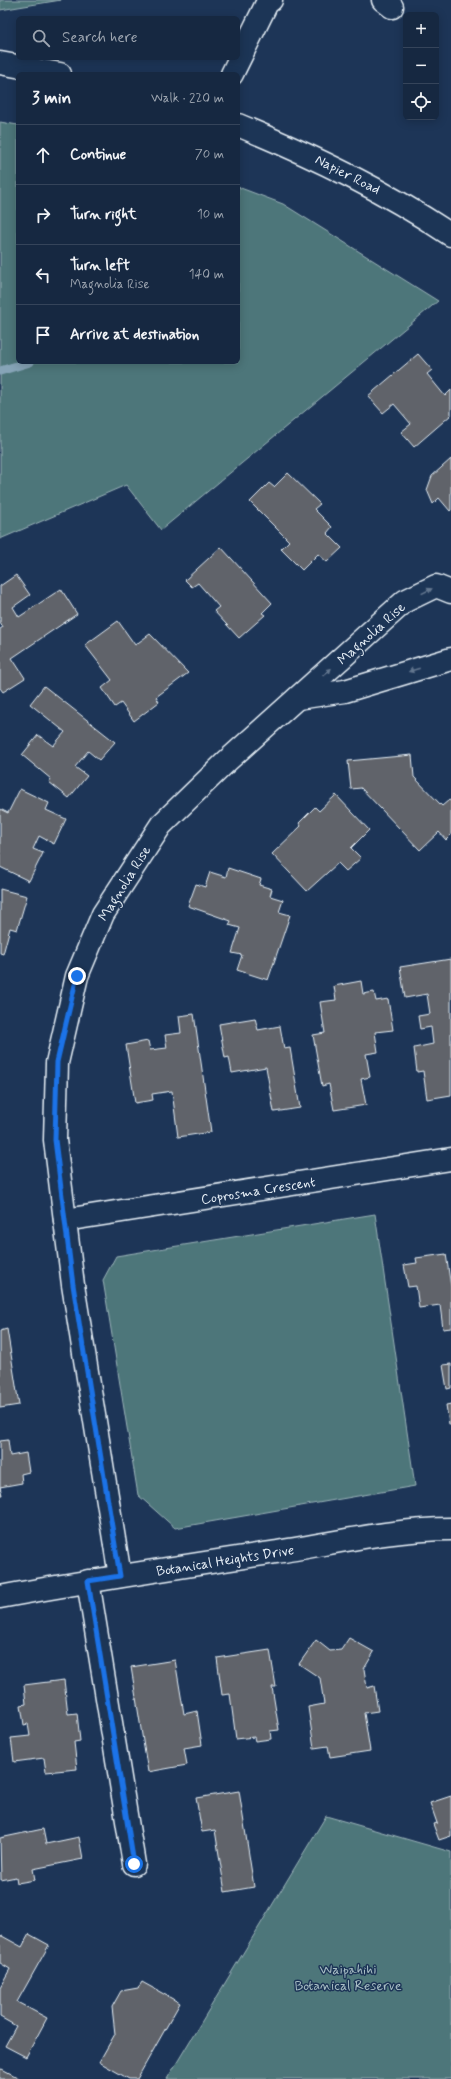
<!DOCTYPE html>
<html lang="en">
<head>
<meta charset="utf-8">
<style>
  :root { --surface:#162841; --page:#23344c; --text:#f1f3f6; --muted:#9ea6b1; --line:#35445a }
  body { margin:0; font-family:Mynerve,sans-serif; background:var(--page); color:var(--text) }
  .controls { position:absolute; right:12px; top:12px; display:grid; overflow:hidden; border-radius:6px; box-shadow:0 2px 10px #0003 }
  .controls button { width:36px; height:36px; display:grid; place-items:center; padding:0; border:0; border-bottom:1px solid var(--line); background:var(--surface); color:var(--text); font:20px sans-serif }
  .stop { position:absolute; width:12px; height:12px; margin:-9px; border:3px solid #1a73e8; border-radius:50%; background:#fff }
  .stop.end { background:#1a73e8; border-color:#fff; box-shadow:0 1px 4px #0008 }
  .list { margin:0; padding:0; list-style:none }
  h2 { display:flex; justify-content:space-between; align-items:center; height:52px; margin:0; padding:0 16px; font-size:17px }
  h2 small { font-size:13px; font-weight:400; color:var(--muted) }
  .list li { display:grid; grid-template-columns:26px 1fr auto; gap:12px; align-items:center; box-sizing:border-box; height:60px; padding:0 16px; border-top:1px solid var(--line) }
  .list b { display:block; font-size:15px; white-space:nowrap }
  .list p { margin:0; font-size:13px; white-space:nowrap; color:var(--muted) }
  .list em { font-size:13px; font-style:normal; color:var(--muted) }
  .icon { flex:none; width:22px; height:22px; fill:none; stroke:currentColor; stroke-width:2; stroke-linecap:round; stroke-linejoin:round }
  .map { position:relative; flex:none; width:451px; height:2079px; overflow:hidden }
  .search { position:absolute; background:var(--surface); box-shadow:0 2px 10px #0003; left:16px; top:16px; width:224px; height:44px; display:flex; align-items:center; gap:10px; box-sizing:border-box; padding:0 14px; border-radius:6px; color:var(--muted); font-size:15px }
  .panel { position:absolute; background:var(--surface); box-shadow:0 2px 10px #0003; left:16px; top:72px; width:224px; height:292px; border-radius:6px }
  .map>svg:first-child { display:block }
</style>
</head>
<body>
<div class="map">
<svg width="451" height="2079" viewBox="0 0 451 2079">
  <rect width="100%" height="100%" fill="#1d3557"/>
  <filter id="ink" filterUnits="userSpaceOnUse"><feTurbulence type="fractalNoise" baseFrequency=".025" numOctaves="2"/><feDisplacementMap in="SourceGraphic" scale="8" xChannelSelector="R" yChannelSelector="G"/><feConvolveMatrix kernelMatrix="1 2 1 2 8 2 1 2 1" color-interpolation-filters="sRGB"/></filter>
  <g filter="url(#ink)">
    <g fill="#4e767a" stroke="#9bb4b9">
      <polygon points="0,0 61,0 0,10"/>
      <polygon points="0,122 18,125 18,362 238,362 238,187 283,204 438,301 161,530 126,485 0,539"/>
      <polygon points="375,1214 415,1486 175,1528 138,1495 103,1280 116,1256"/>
      <polygon points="326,1816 451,1852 451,2079 167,2079"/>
    </g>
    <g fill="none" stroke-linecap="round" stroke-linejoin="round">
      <polyline stroke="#86a4b7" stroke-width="9" points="0,371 30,362"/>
    </g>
    <g fill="#60646a" stroke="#e8f1f8">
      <polygon points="418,354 432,370 427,374 445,396 451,390 451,415 414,447 401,432 411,424 394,404 383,413 368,396"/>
      <polygon points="451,459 451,510 450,511 439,498 433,504 427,490 432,476"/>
      <polygon points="288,473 320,504 314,509 332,527 327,533 342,548 327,562 318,554 302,570 281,549 289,541 250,502 269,483 274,487"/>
      <polygon points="221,547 272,603 262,613 265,615 239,638 214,611 219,607 198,583 192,587 185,580"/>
      <polygon points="16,575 30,595 13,607 19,617 61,589 77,614 12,658 25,678 3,692 0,688 0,629 3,627 0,622 0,586"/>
      <polygon points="118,621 135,645 150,634 188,673 156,697 159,702 134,721 121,703 115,707 102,688 112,680 85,645"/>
      <polygon points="44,686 115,742 99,760 88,751 75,767 87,776 69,798 49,782 51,779 22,755 38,735 53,746 65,732 30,704"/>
      <polygon points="412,755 414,777 442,806 449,800 451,801 451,835 446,840 439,832 420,850 361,788 351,789 348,761"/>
      <polygon points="20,789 49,803 46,810 66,819 54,844 39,836 33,849 43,853 29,881 0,867 0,809 8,813"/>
      <polygon points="336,795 369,830 351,848 361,858 346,871 338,863 307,891 272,854 301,826 299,823 315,807 319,811"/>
      <polygon points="228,868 261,879 259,885 272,889 270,896 283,900 279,912 290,915 268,980 237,970 242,955 232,953 240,928 229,925 231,921 188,906 196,884 205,887 210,872 226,877"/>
      <polygon points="0,889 27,896 17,930 10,928 3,954 0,953"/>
      <polygon points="451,959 451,1095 427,1099 423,1071 417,1072 414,1048 433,1044 431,1027 420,1029 418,1016 430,1014 427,994 405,998 400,967"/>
      <polygon points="361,981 363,994 374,992 376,1001 388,999 393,1030 375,1032 378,1052 366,1054 370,1077 361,1079 366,1105 334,1110 329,1084 322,1086 313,1035 325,1033 320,1002 336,1000 334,986"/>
      <polygon points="194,1014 211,1132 178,1137 172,1091 152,1094 153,1100 135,1103 126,1045 148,1041 150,1050 167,1048 165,1035 181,1033 179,1016"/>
      <polygon points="255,1018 258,1030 280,1026 284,1049 290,1048 300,1108 274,1112 266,1067 232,1073 229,1057 225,1058 219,1024"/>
      <polygon points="446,1254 451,1287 451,1328 443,1329 440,1305 419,1308 416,1286 408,1287 404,1265 417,1263 416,1258"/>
      <polygon points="7,1329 19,1405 0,1408 0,1331"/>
      <polygon points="451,1364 451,1388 447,1389 443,1365"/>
      <polygon points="451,1404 451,1424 449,1424 446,1405"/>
      <polygon points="8,1440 10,1456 26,1453 29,1472 21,1474 22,1483 0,1487 2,1495 0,1495 0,1441"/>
      <polygon points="349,1638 374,1652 364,1669 367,1688 374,1686 378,1711 364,1713 370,1751 330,1757 328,1746 314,1748 308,1707 324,1704 320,1678 299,1664 316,1640 330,1651 341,1650"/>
      <polygon points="270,1650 276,1687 272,1687 279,1730 270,1731 271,1739 255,1741 254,1737 236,1739 230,1694 222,1695 217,1658"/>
      <polygon points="175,1660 184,1714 197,1711 202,1745 184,1748 187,1765 148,1772 131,1667"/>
      <polygon points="64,1680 68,1714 77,1713 80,1741 74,1742 77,1769 46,1772 44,1758 14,1762 11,1738 30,1736 28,1724 24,1725 21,1705 26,1704 24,1685"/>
      <polygon points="239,1791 254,1887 225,1892 215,1830 202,1832 196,1798"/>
      <polygon points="451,1796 451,1836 439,1840 433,1824 437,1823 430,1803"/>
      <polygon points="43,1829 46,1844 79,1837 83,1859 33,1869 35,1880 17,1883 16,1877 1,1880 0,1838"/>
      <polygon points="29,1934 49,1945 17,2002 47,2018 26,2057 5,2046 16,2026 0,2017 0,1987 10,1969 0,1963 0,1939 2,1936 22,1947"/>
      <polygon points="142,1982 180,2003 137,2079 129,2079 99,2062 115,2034 112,2007 121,1991 138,1988"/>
      <polygon points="0,2068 19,2078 18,2079 0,2079"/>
    </g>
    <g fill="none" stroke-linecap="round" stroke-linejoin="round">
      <defs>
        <g id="minor">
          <polyline points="383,0 392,7"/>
          <polyline points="232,74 267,3 271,0"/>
          <polyline points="298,698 345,691 451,659"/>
          <polyline points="65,1220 451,1159"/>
          <polyline points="120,1576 73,1285 55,1140 57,1063 77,976 103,914 161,825 227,761 405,601 436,586 451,592"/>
          <polyline points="88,1581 134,1864"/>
          <path d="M 0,1597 C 92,1580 185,1566 277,1552 C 334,1543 393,1529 451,1529"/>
        </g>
        <g id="major">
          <polyline points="0,63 60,74"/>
          <path d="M 238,125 C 315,157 382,189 451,235"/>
        </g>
      </defs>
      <use href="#minor" stroke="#e8f1f8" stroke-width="25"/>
      <use href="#major" stroke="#e8f1f8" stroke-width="25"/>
      <use href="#minor" stroke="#1d3557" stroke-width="22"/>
      <use href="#major" stroke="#1d3557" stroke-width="22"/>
    </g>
    <defs><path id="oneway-solid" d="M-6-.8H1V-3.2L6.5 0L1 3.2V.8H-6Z"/></defs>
    <g fill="#64778f">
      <use href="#oneway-solid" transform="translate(427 591) rotate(-26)"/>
      <use href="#oneway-solid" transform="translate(414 670) rotate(163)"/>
      <use href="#oneway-solid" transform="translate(327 672) rotate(-42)"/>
    </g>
  </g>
  <g fill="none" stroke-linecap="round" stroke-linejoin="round" filter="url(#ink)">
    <polyline stroke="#1a73e8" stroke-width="5" points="77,976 57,1062 55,1140 73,1285 120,1576 88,1581 134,1864"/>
  </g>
  <g text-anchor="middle" stroke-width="3" stroke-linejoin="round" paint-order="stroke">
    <g font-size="14" fill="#e8f1f8" stroke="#1d3557">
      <text transform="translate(348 174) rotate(27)" y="5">Napier Road</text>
      <text transform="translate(371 633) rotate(-42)" y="5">Magnolia Rise</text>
      <text transform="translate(124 883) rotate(-58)" y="5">Magnolia Rise</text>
      <text transform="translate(258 1190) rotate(-9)" y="5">Coprosma Crescent</text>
      <text transform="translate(225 1560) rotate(-9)" y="5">Botanical Heights Drive</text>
    </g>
    <g font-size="14" fill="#aac0c6" stroke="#1d3557">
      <text x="348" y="1974">Waipahihi<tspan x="348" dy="16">Botanical Reserve</tspan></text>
    </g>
  </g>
</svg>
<div class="controls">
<button>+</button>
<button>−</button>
<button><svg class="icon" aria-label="locate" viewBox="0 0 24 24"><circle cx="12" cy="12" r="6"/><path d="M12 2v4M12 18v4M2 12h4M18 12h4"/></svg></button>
</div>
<div class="stop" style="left:134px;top:1864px"></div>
<div class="stop end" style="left:77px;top:976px"></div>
<div class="search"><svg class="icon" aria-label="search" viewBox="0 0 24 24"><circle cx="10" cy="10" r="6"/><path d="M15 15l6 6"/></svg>Search here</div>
<section class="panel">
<h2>3 min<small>Walk · 220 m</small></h2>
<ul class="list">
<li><svg class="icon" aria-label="ahead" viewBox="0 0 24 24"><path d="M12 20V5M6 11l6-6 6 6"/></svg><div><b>Continue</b></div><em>70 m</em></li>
<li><svg class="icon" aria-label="right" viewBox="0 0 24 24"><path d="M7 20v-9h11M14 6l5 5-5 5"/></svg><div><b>Turn right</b></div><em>10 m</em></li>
<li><svg class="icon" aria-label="left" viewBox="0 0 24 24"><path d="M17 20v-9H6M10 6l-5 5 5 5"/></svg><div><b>Turn left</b><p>Magnolia Rise</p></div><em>140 m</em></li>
<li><svg class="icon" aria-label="arrive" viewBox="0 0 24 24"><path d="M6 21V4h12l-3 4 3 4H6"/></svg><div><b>Arrive at destination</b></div></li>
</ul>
</section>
</div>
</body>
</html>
